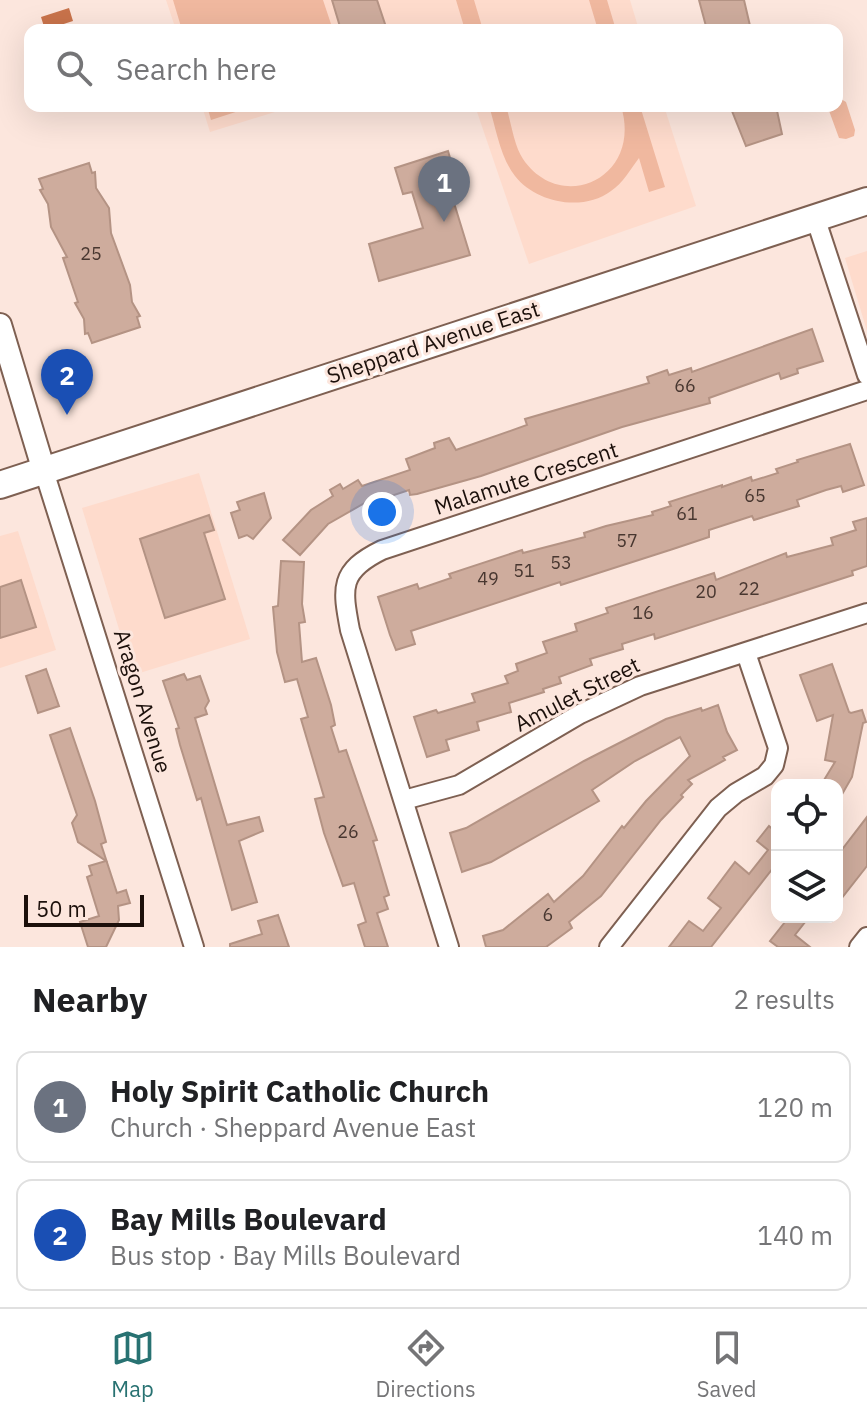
<!DOCTYPE html>
<html lang="en">
<head>
<meta charset="utf-8">
<style>
  :root { --surface:#fff; --page:#f2f2f2; --text:#202124; --muted:#757577; --line:#e0e0e0; --accent:#287272 }
  body { margin:0; font-family:"IBM Plex Sans",sans-serif; background:var(--page); color:var(--text) }
  .controls { position:absolute; right:24px; bottom:24px; display:grid; overflow:hidden; border-radius:16px; box-shadow:0 8px 32px #0002 }
  .controls button { width:72px; height:72px; display:grid; place-items:center; padding:0; border:0; border-bottom:2px solid var(--line); background:var(--surface); color:var(--text); font:40px sans-serif }
  .scale { position:absolute; left:24px; bottom:20px; width:120px; box-sizing:border-box; padding-left:8px; border:4px solid #1c100b; border-top:0; font-size:22px; line-height:28px; white-space:nowrap; color:#1c100b; -webkit-text-stroke:6px #fce6dd; paint-order:stroke }
  .you { position:absolute; left:382px; top:512px; width:28px; height:28px; margin:-20px; border:6px solid #fff; border-radius:50%; background:#1a73e8; box-shadow:0 0 0 12px #1a73e833 }
  .badge { display:grid; place-items:center; width:52px; height:52px; border-radius:50%; background:var(--accent); color:#fff; font-size:26px; font-weight:700 }
  .pin { position:absolute; translate:-50% -66px; filter:drop-shadow(0 2px 4px #0008) }
  .pin::after { content:''; position:absolute; top:42px; width:28px; height:24px; background:inherit; clip-path:polygon(0 0,100% 0,50% 100%) }
  .list { margin:0; padding:0; list-style:none }
  h2 { display:flex; justify-content:space-between; align-items:center; height:104px; margin:0; padding:0 32px; font-size:34px }
  h2 small { font-size:26px; font-weight:400; color:var(--muted) }
  .list li { display:grid; grid-template-columns:52px 1fr auto; gap:24px; align-items:center; box-sizing:border-box; height:112px; margin:0 16px 16px; padding:0 16px; border:2px solid var(--line); border-radius:16px }
  .list b { display:block; font-size:30px; white-space:nowrap }
  .list p { margin:0; font-size:26px; white-space:nowrap; color:var(--muted) }
  .list em { font-size:26px; font-style:normal; color:var(--muted) }
  .icon { flex:none; width:44px; height:44px; fill:none; stroke:currentColor; stroke-width:2; stroke-linecap:round; stroke-linejoin:round }
  .map { position:relative; flex:none; width:867px; height:947px; overflow:hidden }
  .search { position:absolute; background:var(--surface); box-shadow:0 8px 32px #0002; left:24px; right:24px; top:24px; height:88px; display:flex; align-items:center; gap:20px; box-sizing:border-box; padding:0 28px; border-radius:16px; color:var(--muted); font-size:30px }
  .sheet { height:360px; background:var(--surface) }
  nav { display:flex; justify-content:space-around; align-items:center; box-sizing:border-box; height:112px; border-top:2px solid var(--line); background:var(--surface); font-size:22px; color:var(--muted) }
  nav a { display:grid; justify-items:center; gap:4px }
  nav .on { color:var(--accent) }
  .map>svg:first-child { display:block }
</style>
</head>
<body>
<div class="map">
<svg width="867" height="947" viewBox="0 0 867 947">
  <rect width="100%" height="100%" fill="#fce6dd"/>
  <g fill="#fedbcc">
    <polygon points="166,0 630,0 639,30 176,30"/>
    <polygon points="202,106 294,106 210,132"/>
    <polygon points="475,106 664,106 696,206 529,264"/>
    <polygon points="867,251 867,331 845,258"/>
    <polygon points="199,473 250,639 133,675 82,508"/>
    <polygon points="18,531 56,650 0,668 0,536"/>
  </g>
  <g fill="#f0b89f">
    <polygon points="173,0 323,0 333,30 182,30"/>
    <polygon points="456,0 474,0 483,30 465,30"/>
    <polygon points="589,0 607,0 616,30 598,30"/>
    <polygon points="841,99 846,102 855,130 854,136 846,139 839,138 828,108 837,106 837,100"/>
    <polygon points="207,106 254,106 211,120"/>
    <path d="M 489,106 L 506,106 C 511,122 514,146 523,159 C 561,215 643,178 621,106 L 640,106 L 665,187 L 649,192 L 639,158 C 630,170 623,183 611,191 C 583,212 536,203 515,176 C 500,157 496,128 489,106 Z"/>
  </g>
  <polygon fill="#c9734b" points="69,8 73,21 45,30 41,17"/>
  <g fill="#ceac9d" stroke="#b49384" stroke-width="2">
    <polygon points="332,0 377,0 387,30 341,30"/>
    <polygon points="699,0 744,0 751,30 707,30"/>
    <polygon points="730,106 776,106 782,134 746,146"/>
    <polygon points="448,151 456,178 447,180 470,255 379,281 369,244 423,228 412,192 403,194 395,168"/>
    <polygon points="89,163 92,173 95,172 96,188 109,208 111,233 130,285 132,302 140,316 137,317 140,327 92,343 88,333 85,334 84,319 75,303 78,302 63,258 67,257 51,227 48,204 40,190 43,189 39,179"/>
    <polygon points="812,329 823,361 797,369 798,373 781,379 779,373 709,398 710,403 622,427 481,476 417,494 410,495 409,490 376,501 375,497 328,524 300,555 283,540 311,510 333,496 330,490 340,484 343,489 358,480 362,486 410,470 406,459 435,448 434,443 449,438 456,450 527,425 525,419 649,383 647,377 667,370 669,375 691,368 692,372"/>
    <polygon points="850,444 864,485 843,492 841,486 826,490 797,500 799,506 754,520 752,516 709,530 709,537 673,549 561,585 560,582 411,631 415,644 396,650 390,635 378,597 417,584 419,589 451,578 449,574 522,550 523,553 585,537 584,533 606,526 653,515 652,512 671,506 669,502 722,485 722,487 751,477 752,481 778,473 776,469 798,462 797,460"/>
    <polygon points="264,493 271,518 253,539 247,535 239,538 231,513 240,510 237,502"/>
    <polygon points="209,515 214,530 204,533 225,599 165,618 140,539"/>
    <polygon points="867,518 867,566 852,571 853,575 655,639 654,634 622,644 623,649 590,659 592,665 559,677 561,683 543,689 544,692 509,703 511,712 477,722 479,730 446,740 449,750 427,757 414,717 436,710 438,713 475,702 472,694 508,683 505,676 518,671 516,664 547,653 543,642 577,631 575,624 608,613 606,608 714,573 716,580 786,553 787,557 833,545 831,538 856,530 853,522"/>
    <polygon points="281,561 304,562 302,604 305,622 299,623 302,662 316,658 331,705 335,725 331,727 339,752 346,750 377,840 373,841 389,895 384,897 388,909 377,913 388,947 365,947 358,925 366,922 354,883 343,886 324,833 315,799 324,797 301,719 308,717 297,679 285,682 277,652 273,607 278,606"/>
    <polygon points="21,580 36,627 0,638 0,587"/>
    <polygon points="832,664 849,712 851,713 862,710 866,722 863,723 852,777 837,803 837,785 821,785 835,762 825,760 833,715 817,721 800,675"/>
    <polygon points="46,669 59,706 38,713 26,676"/>
    <polygon points="184,674 187,680 200,676 209,701 205,708 207,714 195,718 227,825 259,817 263,831 239,841 257,902 232,910 201,798 197,800 180,745 176,729 179,728 163,681"/>
    <polygon points="718,705 727,732 737,750 723,757 725,760 688,780 692,784 681,795 683,797 661,820 601,896 569,922 572,928 546,947 486,947 483,936 503,930 548,894 554,902 583,876 622,826 624,828 646,801 690,756 680,737 635,761 592,790 599,801 491,862 462,872 450,833 466,828 584,761 666,719 701,708 702,711"/>
    <polygon points="70,728 95,801 106,842 101,844 117,893 126,890 130,903 118,906 119,920 106,947 88,947 80,922 99,916 87,877 92,875 89,866 106,861 78,842 72,823 77,815 50,735"/>
    <polygon points="867,817 867,866 837,904 837,856"/>
    <polygon points="769,826 777,833 777,863 711,947 669,947 689,921 703,931 721,908 708,898 735,862 749,874 768,850 757,841"/>
    <polygon points="278,915 289,947 230,947 230,944 262,934 258,921"/>
    <polygon points="789,917 809,917 795,935 810,947 778,947 770,941"/>
  </g>
  <g fill="none" stroke-linecap="round" stroke-linejoin="round">
    <defs>
      <g id="minor">
        <polyline points="815,217 867,375"/>
        <polyline points="44,471 194,947"/>
        <polyline points="404,800 459,785 580,714 640,686 867,613"/>
        <path d="M 449,947 L 350,630 C 342,588 339,571 382,550 L 867,390"/>
        <polyline points="609,947 718,808 736,793 765,776 774,765 778,748 746,653"/>
        <polyline points="859,947 867,937"/>
      </g>
      <polyline id="tertiary" points="0,325 44,471"/>
      <polyline id="secondary" points="0,485 867,201"/>
    </defs>
    <use href="#minor" stroke="#7e6052" stroke-width="22"/>
    <use href="#tertiary" stroke="#7e6052" stroke-width="26"/>
    <use href="#secondary" stroke="#7e6052" stroke-width="30"/>
    <use href="#minor" stroke="#fff" stroke-width="18"/>
    <use href="#tertiary" stroke="#fff" stroke-width="22"/>
    <use href="#secondary" stroke="#fff" stroke-width="26"/>
  </g>
  <g text-anchor="middle" stroke-width="6" stroke-linejoin="round" paint-order="stroke">
    <g font-size="18" fill="#483730">
      <text x="91" y="260">25</text>
      <text x="685" y="392">66</text>
      <text x="755" y="502">65</text>
      <text x="687" y="520">61</text>
      <text x="627" y="547">57</text>
      <text x="561" y="569">53</text>
      <text x="524" y="577">51</text>
      <text x="488" y="585">49</text>
      <text x="749" y="595">22</text>
      <text x="706" y="598">20</text>
      <text x="643" y="619">16</text>
      <text x="348" y="838">26</text>
      <text x="548" y="921">6</text>
    </g>
    <g font-size="22" fill="#1c100b" stroke="#fce6dd">
      <text transform="translate(433 342) rotate(-18)" y="8">Sheppard Avenue East</text>
      <text transform="translate(526 478) rotate(-18)" y="8">Malamute Crescent</text>
      <text transform="translate(577 694) rotate(-27)" y="8">Amulet Street</text>
      <text transform="translate(143 701) rotate(73)" y="8">Aragon Avenue</text>
    </g>
  </g>
</svg>
<div class="controls">
<button><svg class="icon" aria-label="locate" viewBox="0 0 24 24"><circle cx="12" cy="12" r="6"/><path d="M12 2v4M12 18v4M2 12h4M18 12h4"/></svg></button>
<button><svg class="icon" aria-label="layers" viewBox="0 0 24 24"><path d="M12 4l9 5-9 5-9-5zM3 14l9 5 9-5"/></svg></button>
</div>
<div class="scale">50 m</div>
<div class="you"></div>
<div class="pin badge" style="left:444px;top:222px;background:#6b7280">1</div>
<div class="pin badge" style="left:67px;top:415px;background:#1a4fb4">2</div>
<div class="search"><svg class="icon" aria-label="search" viewBox="0 0 24 24"><circle cx="10" cy="10" r="6"/><path d="M15 15l6 6"/></svg>Search here</div>
</div>
<section class="sheet">
<h2>Nearby<small>2 results</small></h2>
<ul class="list">
<li><span class="badge" style="background:#6b7280">1</span><div><b>Holy Spirit Catholic Church</b><p>Church · Sheppard Avenue East</p></div><em>120 m</em></li>
<li><span class="badge" style="background:#1a4fb4">2</span><div><b>Bay Mills Boulevard</b><p>Bus stop · Bay Mills Boulevard</p></div><em>140 m</em></li>
</ul>
</section>
<nav>
<a class="on"><svg class="icon" aria-label="map" viewBox="0 0 24 24"><path d="M3 6l6-2 6 2 6-2v14l-6 2-6-2-6 2zM9 4v14M15 6v14"/></svg>Map</a>
<a><svg class="icon" aria-label="directions" viewBox="0 0 24 24"><path d="M12 3l9 9-9 9-9-9zM9 14v-3h6M13 9l2 2-2 2"/></svg>Directions</a>
<a><svg class="icon" aria-label="saved" viewBox="0 0 24 24"><path d="M7 4h10v16l-5-4-5 4z"/></svg>Saved</a>
</nav>
</body>
</html>
